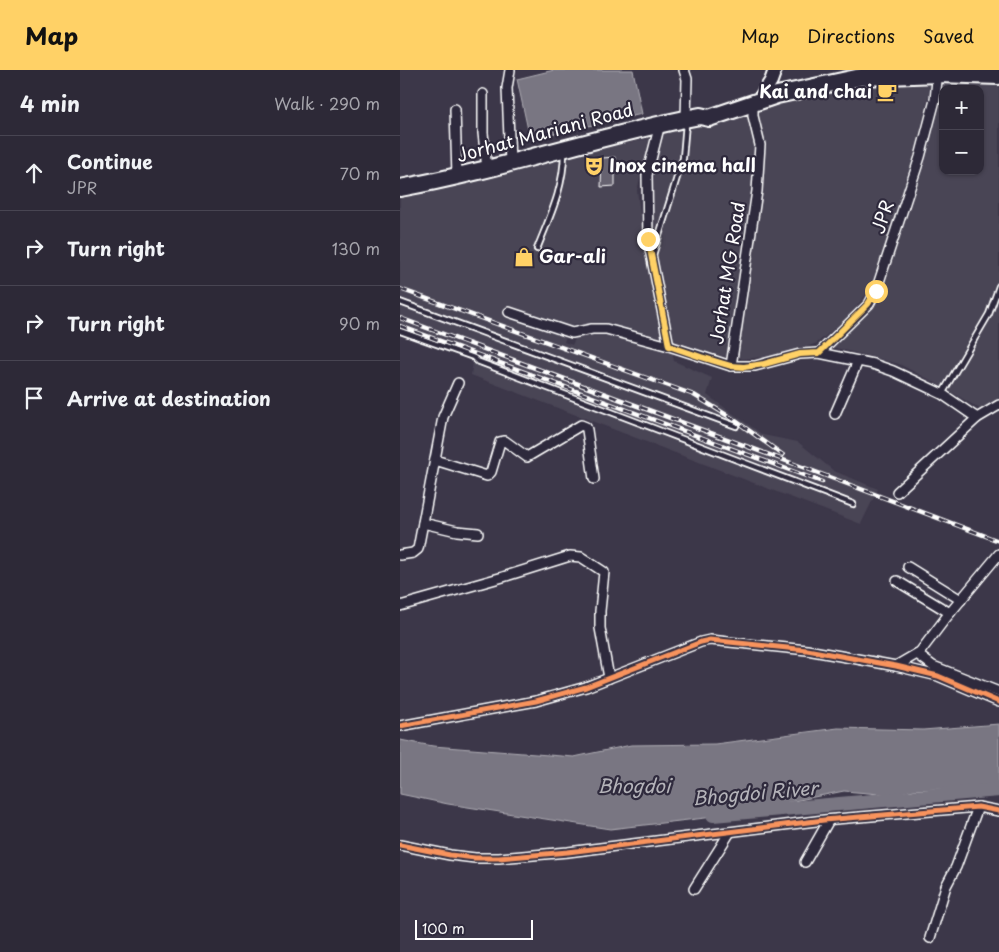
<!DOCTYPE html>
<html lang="en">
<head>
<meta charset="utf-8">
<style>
  :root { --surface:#2d2937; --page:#35313f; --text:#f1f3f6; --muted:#a7a6ad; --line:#484552; --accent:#ffd166 }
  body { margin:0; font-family:"Playpen Sans",sans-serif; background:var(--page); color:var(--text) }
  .controls { position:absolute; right:15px; top:15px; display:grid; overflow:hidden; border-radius:10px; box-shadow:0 1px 4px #0004 }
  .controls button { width:45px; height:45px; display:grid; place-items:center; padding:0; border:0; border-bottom:1px solid var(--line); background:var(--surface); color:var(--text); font:25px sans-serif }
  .scale { position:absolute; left:15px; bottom:12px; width:118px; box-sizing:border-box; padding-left:5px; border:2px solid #fff; border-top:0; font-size:14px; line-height:18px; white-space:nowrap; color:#fff; -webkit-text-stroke:4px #2f2a3d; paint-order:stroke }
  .stop { position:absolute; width:15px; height:15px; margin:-11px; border:4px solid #ffd166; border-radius:50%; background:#fff }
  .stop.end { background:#ffd166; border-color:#fff; box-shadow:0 1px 5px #0008 }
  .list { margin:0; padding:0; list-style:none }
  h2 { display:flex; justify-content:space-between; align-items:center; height:65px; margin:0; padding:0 20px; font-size:21px }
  h2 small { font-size:16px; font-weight:400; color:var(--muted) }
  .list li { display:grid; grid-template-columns:32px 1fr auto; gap:15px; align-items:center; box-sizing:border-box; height:75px; padding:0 20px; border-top:1px solid var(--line) }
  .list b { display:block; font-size:19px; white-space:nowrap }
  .list p { margin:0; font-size:16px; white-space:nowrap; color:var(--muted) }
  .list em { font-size:16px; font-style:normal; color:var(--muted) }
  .icon { flex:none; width:28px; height:28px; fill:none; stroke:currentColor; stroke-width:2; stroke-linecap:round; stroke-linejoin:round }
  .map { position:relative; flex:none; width:599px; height:882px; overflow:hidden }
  header { display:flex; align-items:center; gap:30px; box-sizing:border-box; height:70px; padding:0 25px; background:var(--accent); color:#111 }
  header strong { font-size:24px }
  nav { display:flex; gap:28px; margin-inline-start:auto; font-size:18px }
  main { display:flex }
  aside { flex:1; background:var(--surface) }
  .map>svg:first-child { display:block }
</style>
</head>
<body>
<header>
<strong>Map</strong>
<nav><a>Map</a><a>Directions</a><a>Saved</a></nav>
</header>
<main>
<aside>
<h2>4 min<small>Walk · 290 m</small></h2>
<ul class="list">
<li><svg class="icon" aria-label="ahead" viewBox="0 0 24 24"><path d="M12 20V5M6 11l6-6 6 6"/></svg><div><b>Continue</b><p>JPR</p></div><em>70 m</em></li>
<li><svg class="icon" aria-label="right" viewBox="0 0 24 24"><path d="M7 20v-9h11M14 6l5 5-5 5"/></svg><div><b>Turn right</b></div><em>130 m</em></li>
<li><svg class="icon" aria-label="right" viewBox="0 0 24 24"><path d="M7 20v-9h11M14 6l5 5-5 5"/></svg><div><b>Turn right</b></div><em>90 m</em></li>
<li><svg class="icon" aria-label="arrive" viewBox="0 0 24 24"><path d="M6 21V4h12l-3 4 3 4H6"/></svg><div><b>Arrive at destination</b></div></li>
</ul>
</aside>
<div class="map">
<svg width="599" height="882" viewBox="0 0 599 882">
  <rect width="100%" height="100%" fill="#3c3749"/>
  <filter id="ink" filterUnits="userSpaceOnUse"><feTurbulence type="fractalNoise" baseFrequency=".02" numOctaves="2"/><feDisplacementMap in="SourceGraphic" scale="10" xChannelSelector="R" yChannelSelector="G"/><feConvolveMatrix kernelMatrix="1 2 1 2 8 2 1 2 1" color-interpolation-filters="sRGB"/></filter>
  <g filter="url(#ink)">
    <g fill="#494455" fill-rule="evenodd">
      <polygon points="532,11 518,72 499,137 470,220 446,249 417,273 385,285 342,289 335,284 355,168 364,89 364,74 356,39 437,16"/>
      <path d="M 544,11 L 599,12 L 599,332 L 580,339 L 534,312 L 499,294 L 428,276 L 466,244 L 479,228 L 519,108 L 536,50 ZM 543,19 L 580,19 L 580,101 L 543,101 Z"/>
      <polygon points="347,41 357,75 351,146 329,288 272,272 248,143 251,100 263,61"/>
      <polygon points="251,68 237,120 242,160 262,269 211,257 174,254 168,261 164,272 172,275 176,267 207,262 272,280 274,291 312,308 307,325 363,365 398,372 434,401 478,419 461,454 71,305 73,292 0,263 0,122"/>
    </g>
    <g fill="#797682" stroke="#afadb4">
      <polygon points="154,0 233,0 242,44 130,69 117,9"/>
      <polygon points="599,654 599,723 542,719 514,720 492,725 444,721 314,747 210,759 48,734 0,724 0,670 33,676 174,687 231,675 315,674 438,658 523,660"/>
    </g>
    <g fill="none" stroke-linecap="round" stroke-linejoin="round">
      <polyline stroke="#797682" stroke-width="14" points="313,745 599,720"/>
    </g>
    <polygon fill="#666270" stroke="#fff" points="215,87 215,116 201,117 202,88"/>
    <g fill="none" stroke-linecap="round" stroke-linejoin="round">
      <defs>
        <g id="lane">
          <path d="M 137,179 C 150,146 164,118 164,82"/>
          <polyline points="253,185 283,88 286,53"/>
          <polyline points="0,232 336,356"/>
          <polyline points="0,261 73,287 77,291 453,434"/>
          <polyline points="542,324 589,244 599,216"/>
        </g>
        <g id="street">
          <polyline points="284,0 287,9 286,49"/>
          <polyline points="83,24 83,63 87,99"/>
          <polyline points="55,39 57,106"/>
          <polyline points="260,54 247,105 248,169 269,276"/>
          <polyline points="110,93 107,18 110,0"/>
          <polyline points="109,242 172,263 192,259 206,259 269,276 331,296 355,296 400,284 419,283 473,294 493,301 542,324 577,348"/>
          <polyline points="419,283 469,234 476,221 520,87 535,30 538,0"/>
          <polyline points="331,296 357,121 360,75 353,46 353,32"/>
          <polyline points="435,344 458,291"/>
          <polyline points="35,390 87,406 91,402 100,372 105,371 127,387 181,355 186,357 187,360 194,409"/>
          <polyline points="497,422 577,348 599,335"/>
          <polyline points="23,453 57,461 78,463"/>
          <polyline points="0,485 13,483 18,479 43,347 58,313"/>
          <polyline points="508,497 561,530"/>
          <polyline points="497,511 550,543"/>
          <polyline points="0,536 103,507 170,486 181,487 204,502 200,541 200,558 209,608"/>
          <polyline points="517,584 533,596 599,622"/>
          <polyline points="496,596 520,582 545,549 599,484"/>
          <polyline points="0,656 136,631 186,617 301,572 310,570 407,580 496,596 538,606 599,632"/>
          <polyline points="0,775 50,785 75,788 99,788 168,782 424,750 578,737 599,741"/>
          <polyline points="405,792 429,750"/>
          <polyline points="294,819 330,762"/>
          <polyline points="530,868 546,816 556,797 578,737"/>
        </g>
        <polyline id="secondary" points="359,30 371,11 375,0"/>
        <path id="highway" d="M 0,118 C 101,100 199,65 300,46 L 309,48 L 377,25 L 461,7 L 538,4 L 599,6"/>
      </defs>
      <use href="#lane" stroke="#fff" stroke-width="8"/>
      <use href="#street" stroke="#fff" stroke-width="12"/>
      <use href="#secondary" stroke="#fff" stroke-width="16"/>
      <use href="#highway" stroke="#fff" stroke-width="20"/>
      <use href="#lane" stroke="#2f2a3d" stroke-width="4.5"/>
      <use href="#street" stroke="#2f2a3d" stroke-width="9"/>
      <use href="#secondary" stroke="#2f2a3d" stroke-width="12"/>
      <use href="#highway" stroke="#2f2a3d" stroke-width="16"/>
      <defs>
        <g id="rail">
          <polyline points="0,219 294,325 333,349 383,385"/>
          <polyline points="0,248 397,395 599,471"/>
          <polyline points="0,256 422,412"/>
        </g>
      </defs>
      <use href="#rail" stroke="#fff" stroke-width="4.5"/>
      <use href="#rail" stroke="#2f2a3d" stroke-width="2.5" stroke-dasharray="8" stroke-linecap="butt"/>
      <defs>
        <g id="cycleway">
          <polyline points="0,656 136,631 186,617 301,572 310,570 407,580 496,596 538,606 599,632"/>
          <polyline points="0,775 50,785 75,788 99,788 168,782 424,750 578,737 599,741"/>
        </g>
      </defs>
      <use href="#cycleway" stroke="#2f2a3d" stroke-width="8"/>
      <use href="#cycleway" stroke="#f8935d" stroke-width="5"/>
    </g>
  </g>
  <g fill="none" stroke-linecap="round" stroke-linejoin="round" filter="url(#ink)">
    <polyline stroke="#ffd166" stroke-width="6" points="248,169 269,276 301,287 331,296 344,297 364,294 400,284 419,283 468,234 476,221"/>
  </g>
  <defs>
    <symbol id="cafe-bare" viewBox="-9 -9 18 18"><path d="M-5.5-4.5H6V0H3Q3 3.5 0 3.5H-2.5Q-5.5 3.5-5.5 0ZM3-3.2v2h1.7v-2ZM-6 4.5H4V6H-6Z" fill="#ffd166" stroke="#2f2a3d" stroke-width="2.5" paint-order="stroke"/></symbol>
    <symbol id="theatre-bare" viewBox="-9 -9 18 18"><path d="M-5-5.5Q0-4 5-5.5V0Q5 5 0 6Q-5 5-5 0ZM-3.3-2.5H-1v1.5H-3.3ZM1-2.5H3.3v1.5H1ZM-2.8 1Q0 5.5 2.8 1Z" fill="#ffd166" stroke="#2f2a3d" stroke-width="2.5" paint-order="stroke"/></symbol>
    <symbol id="shop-bare" viewBox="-9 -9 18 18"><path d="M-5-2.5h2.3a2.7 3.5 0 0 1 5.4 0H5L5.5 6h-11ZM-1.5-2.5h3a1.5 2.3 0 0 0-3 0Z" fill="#ffd166" stroke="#2f2a3d" stroke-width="2.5" paint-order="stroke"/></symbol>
  </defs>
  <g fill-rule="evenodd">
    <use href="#cafe-bare" x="473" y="8" width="28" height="28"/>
    <use href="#theatre-bare" x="180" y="82" width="28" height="28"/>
    <use href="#shop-bare" x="110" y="173" width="28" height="28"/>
  </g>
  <g text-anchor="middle" stroke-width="4.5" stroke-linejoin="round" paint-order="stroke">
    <g font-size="18" font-weight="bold" fill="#fff" stroke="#2f2a3d" text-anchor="start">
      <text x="472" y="28" text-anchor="end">Kai and chai</text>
      <text x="209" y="102">Inox cinema hall</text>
      <text x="139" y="193">Gar-ali</text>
    </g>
    <g font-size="18" fill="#fff" stroke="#2f2a3d">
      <text transform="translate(145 63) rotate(-15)" y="6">Jorhat Mariani Road</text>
      <text transform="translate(483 147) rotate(-72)" y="6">JPR</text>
      <text transform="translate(328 203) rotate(-81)" y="6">Jorhat MG Road</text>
    </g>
    <g font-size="19" font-style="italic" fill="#b5b4ba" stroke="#2f2a3d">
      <text x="234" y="723">Bhogdoi</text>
      <text transform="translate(355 723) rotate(-5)" y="7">Bhogdoi River</text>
    </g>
  </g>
</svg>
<div class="controls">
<button>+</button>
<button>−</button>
</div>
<div class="scale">100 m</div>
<div class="stop" style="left:476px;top:221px"></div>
<div class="stop end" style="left:248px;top:169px"></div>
</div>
</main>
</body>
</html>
